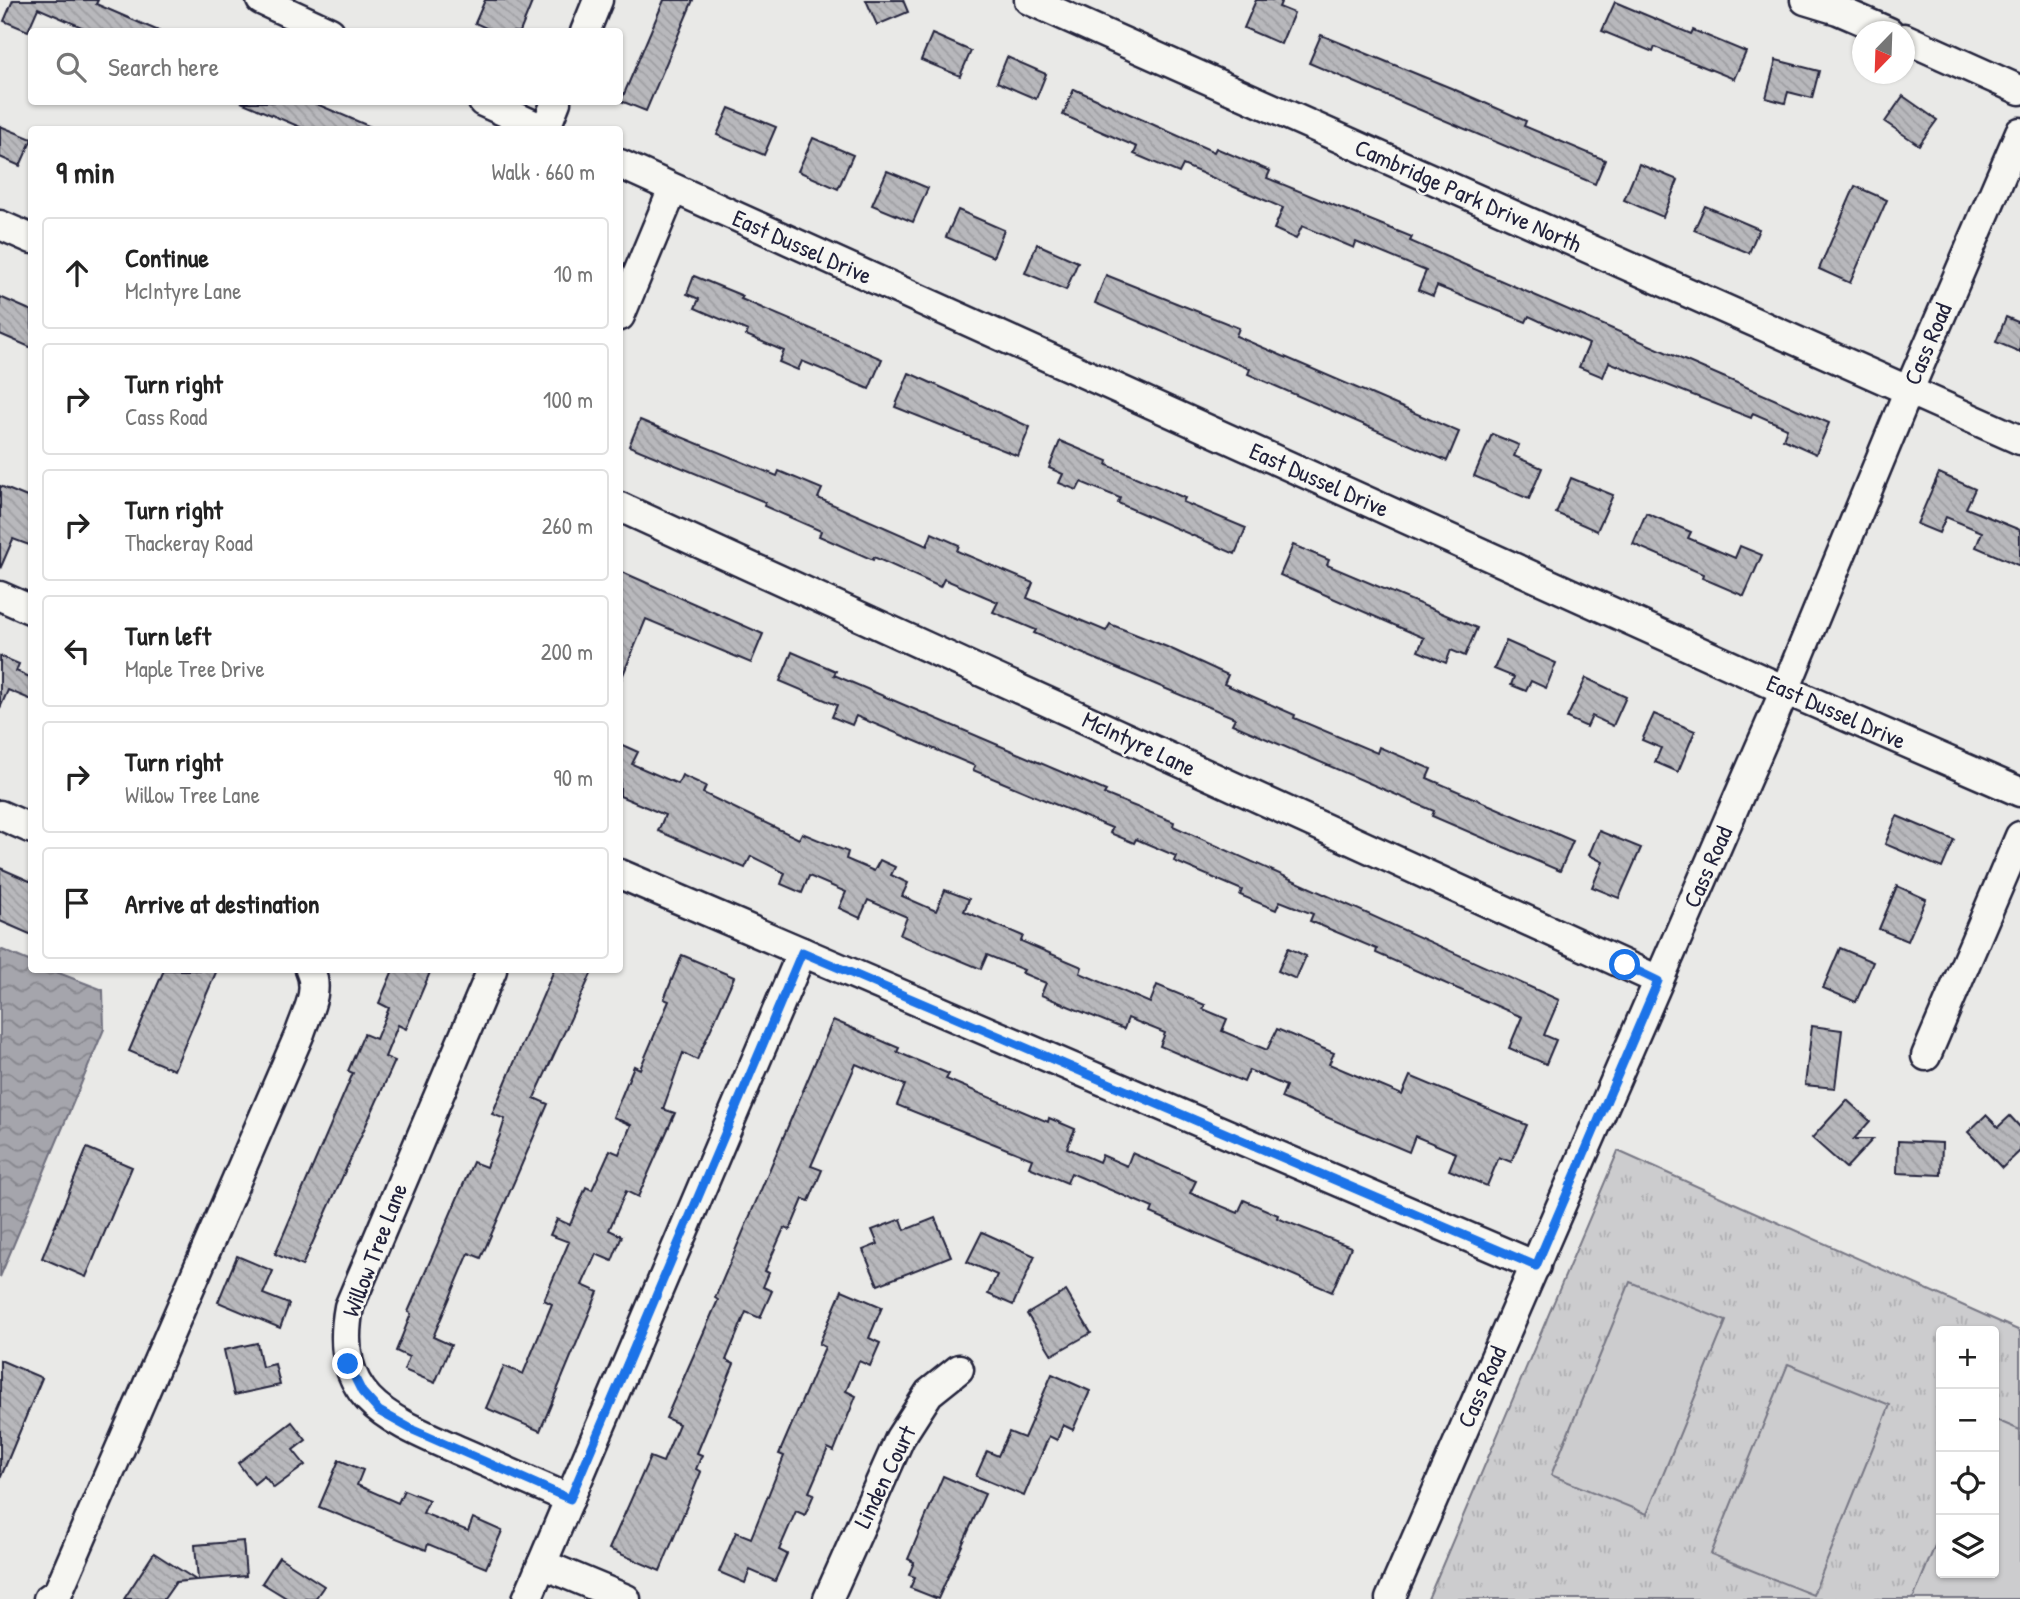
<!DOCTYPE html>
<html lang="en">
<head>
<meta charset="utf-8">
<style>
  :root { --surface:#fff; --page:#f2f2f2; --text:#222; --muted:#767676; --line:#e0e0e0 }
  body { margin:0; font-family:"Patrick Hand",sans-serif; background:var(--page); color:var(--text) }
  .controls { position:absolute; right:21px; bottom:21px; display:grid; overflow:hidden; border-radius:7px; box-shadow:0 2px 5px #0004 }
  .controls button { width:63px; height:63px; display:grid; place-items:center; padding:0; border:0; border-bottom:2px solid var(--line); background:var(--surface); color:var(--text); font:35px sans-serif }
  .compass { position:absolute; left:1852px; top:21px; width:63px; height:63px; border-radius:50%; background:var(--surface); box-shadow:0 2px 5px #0004; rotate:203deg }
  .stop { position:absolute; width:21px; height:21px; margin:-16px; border:5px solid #1a73e8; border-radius:50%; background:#fff }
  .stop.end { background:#1a73e8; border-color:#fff; box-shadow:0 2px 7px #0008 }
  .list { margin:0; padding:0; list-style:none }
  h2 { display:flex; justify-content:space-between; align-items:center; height:91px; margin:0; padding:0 28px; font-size:30px }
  h2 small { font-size:23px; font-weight:400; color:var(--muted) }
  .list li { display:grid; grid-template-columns:46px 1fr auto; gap:21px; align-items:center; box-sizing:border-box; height:112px; margin:0 14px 14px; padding:0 14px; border:2px solid var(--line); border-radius:7px }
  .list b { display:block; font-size:26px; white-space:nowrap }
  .list p { margin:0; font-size:23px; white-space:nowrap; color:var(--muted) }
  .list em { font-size:23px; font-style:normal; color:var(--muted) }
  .icon { flex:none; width:38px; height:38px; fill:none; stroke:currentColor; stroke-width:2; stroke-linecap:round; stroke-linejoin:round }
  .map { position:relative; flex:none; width:2020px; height:1599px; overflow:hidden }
  .search { position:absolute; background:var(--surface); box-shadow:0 2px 5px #0004; left:28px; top:28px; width:595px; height:77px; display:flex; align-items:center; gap:18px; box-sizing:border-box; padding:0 24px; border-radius:7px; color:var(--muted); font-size:26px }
  .panel { position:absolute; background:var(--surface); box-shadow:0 2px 5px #0004; left:28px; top:126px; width:595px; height:847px; border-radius:7px }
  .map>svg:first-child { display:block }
</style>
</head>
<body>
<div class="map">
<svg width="2020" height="1599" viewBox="0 0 2020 1599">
  <defs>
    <pattern id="park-tufts" width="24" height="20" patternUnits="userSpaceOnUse" patternTransform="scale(1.75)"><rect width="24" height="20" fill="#ccccce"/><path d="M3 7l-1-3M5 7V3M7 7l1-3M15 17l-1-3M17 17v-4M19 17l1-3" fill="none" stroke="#afafb2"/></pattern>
    <pattern id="water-waves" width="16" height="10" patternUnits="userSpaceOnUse" patternTransform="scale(1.75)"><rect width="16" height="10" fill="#a5a5ac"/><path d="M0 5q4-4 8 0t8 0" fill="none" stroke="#86868d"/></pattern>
    <pattern id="building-back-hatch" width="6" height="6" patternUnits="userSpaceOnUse" patternTransform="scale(1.75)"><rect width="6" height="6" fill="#b8b8bc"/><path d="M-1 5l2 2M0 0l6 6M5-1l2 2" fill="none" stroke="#9e9ea2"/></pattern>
  </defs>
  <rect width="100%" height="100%" fill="#e9e9e7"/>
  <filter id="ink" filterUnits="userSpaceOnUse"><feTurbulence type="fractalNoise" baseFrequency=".0143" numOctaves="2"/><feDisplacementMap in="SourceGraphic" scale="14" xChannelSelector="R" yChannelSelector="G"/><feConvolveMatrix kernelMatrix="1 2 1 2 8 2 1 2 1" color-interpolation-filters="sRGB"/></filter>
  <g filter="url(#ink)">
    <path fill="url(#park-tufts)" stroke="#777784" stroke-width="2" fill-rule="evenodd" d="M 1618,1151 L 2020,1331 L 2020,1599 L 1428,1599 ZM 1941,1331 L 1994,1331 L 1994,1573 L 1941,1573 Z"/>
    <g fill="#ccccce" stroke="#777784" stroke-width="2">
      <polygon points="1630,1282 1726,1321 1647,1514 1551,1475"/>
      <polygon points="1788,1364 1890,1405 1813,1595 1711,1554"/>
      <polygon points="1994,1419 2020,1430 2020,1599 1913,1599 1941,1531 1941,1573 1994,1573"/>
    </g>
    <polygon fill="url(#water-waves)" stroke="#71717f" stroke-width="2" points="0,949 31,962 32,970 51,970 103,990 104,1029 0,1277"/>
    <g fill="url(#building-back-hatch)" stroke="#22223b" stroke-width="2">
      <polygon points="13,0 98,0 96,4 161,32 93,32 38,8 28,31 4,21"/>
      <polygon points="485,0 533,0 520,32 495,32 475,23"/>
      <polygon points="664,0 693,0 646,111 621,101"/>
      <polygon points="866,0 903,0 908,12 877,25"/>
      <polygon points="1256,0 1282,0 1279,7 1294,13 1281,44 1244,28"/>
      <polygon points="1615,2 1691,34 1693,30 1746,52 1734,79 1655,47 1653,52 1602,31"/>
      <polygon points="932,34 971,51 960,76 921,60"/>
      <polygon points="1321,35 1451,88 1526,121 1524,126 1605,160 1595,184 1309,63"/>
      <polygon points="1007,57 1046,74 1036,99 997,82"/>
      <polygon points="1776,60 1819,71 1812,98 1788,92 1785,103 1766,98"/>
      <polygon points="1074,89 1214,152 1216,148 1270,171 1267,178 1412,237 1410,241 1829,423 1816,454 1783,439 1787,428 1753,413 1751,418 1609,362 1603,377 1579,367 1589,344 1529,316 1526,322 1437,286 1433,296 1418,290 1426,271 1356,242 1354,248 1302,226 1296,239 1274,229 1283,208 1183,165 1179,173 1134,154 1137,147 1063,115"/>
      <polygon points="1903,96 1937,120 1919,145 1885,122"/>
      <polygon points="241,102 312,102 378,130 307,130"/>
      <polygon points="729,108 776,127 764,155 717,135"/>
      <polygon points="0,126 32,139 20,166 0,157"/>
      <polygon points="813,138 853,155 838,189 798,171"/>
      <polygon points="1639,164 1678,180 1663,217 1624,200"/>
      <polygon points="887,171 928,188 913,222 872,205"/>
      <polygon points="1855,186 1887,200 1850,283 1819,269"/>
      <polygon points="1705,206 1759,229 1749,253 1694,230"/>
      <polygon points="958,210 1004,230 993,257 946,237"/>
      <polygon points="1037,244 1078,262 1066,290 1025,273"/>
      <polygon points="1106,275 1239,328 1236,336 1459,432 1447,461 1248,374 1250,369 1095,303"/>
      <polygon points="694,276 743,296 741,299 882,359 869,389 802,361 798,370 779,362 784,351 746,335 748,331 695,308 699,299 687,294"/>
      <polygon points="0,297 32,311 32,348 0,334"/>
      <polygon points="2006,317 2020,323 2020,352 1996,342"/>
      <polygon points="909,373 1030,427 1018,456 895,407"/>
      <polygon points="640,420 777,476 779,471 822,489 818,498 927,546 932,533 959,545 957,551 1033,583 1027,598 1106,631 1110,624 1167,647 1228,675 1224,684 1295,715 1294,718 1377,753 1379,747 1431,769 1427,778 1573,841 1560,871 1432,816 1434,811 1232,724 1235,718 1034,633 1036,630 993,612 998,602 944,579 940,587 874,557 873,560 819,536 821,531 764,506 765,502 629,446"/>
      <polygon points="1492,434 1519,445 1514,456 1542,468 1529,499 1474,476"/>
      <polygon points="1060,441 1108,461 1107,465 1185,498 1183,502 1246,528 1235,554 1118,503 1120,498 1081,482 1077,490 1059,483 1063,474 1049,468"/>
      <polygon points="1939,473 1975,489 1966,508 2020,530 2020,566 1976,547 1982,532 1946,517 1939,533 1917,524"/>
      <polygon points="1571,478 1613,495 1597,531 1556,513"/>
      <polygon points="0,486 32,499 32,546 13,539 0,569"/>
      <polygon points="1646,513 1691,532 1688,538 1735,558 1740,546 1762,555 1744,596 1702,578 1703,574 1633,544"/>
      <polygon points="1293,545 1329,560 1327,565 1477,628 1465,656 1451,650 1446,663 1418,651 1424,638 1280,575"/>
      <polygon points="620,571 763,634 751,663 646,619 620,682"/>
      <polygon points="1506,641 1556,663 1546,688 1531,681 1526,691 1511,685 1514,677 1494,669"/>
      <polygon points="792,652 836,671 834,675 1106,791 1104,794 1174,822 1173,826 1559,1000 1544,1035 1556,1040 1546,1064 1509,1048 1522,1017 1376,953 1377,949 1310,921 1313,914 1280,901 1276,910 1240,895 1242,890 1174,861 1176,856 1136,839 1134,843 1110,833 1112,828 973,770 975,766 856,716 852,725 832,717 837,705 780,681"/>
      <polygon points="0,656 19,664 16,671 32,678 32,700 8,690 0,708"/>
      <polygon points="1586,678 1626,697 1613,726 1592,716 1587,727 1567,718"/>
      <polygon points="1654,714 1695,731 1678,772 1655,762 1661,748 1642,740"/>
      <polygon points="620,744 638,752 632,764 678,784 682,775 706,786 703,793 799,839 802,833 848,852 846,859 874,871 880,860 895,867 891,875 908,883 902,896 936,911 945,890 969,899 964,911 1023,936 1021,941 1082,967 1080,973 1150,1003 1157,985 1205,1005 1203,1009 1227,1019 1222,1031 1267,1050 1277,1029 1334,1053 1329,1064 1402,1095 1410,1076 1527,1125 1511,1162 1499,1157 1487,1186 1449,1170 1456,1153 1415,1136 1409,1152 1281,1098 1286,1086 1249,1070 1244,1082 1160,1046 1165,1033 1128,1018 1124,1029 1041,995 1046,983 1022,973 1024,970 987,955 981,969 900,935 907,917 868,900 860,918 839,908 846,892 809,876 802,893 781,884 785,873 751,856 745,868 658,831 665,815 620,796"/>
      <polygon points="1897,816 1954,840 1942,868 1885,844"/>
      <polygon points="1599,831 1641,848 1619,898 1592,887 1603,862 1589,855"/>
      <polygon points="0,868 32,882 32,935 0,921"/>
      <polygon points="1897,886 1926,899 1908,941 1879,929"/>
      <polygon points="1288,948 1306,956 1296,979 1278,971"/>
      <polygon points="1840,948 1873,962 1856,1002 1823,988"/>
      <polygon points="682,955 734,977 697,1060 683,1053 663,1109 675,1113 638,1197 626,1191 609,1230 622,1236 612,1261 596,1254 582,1285 598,1292 540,1431 486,1408 504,1366 523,1374 552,1304 544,1300 569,1242 550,1235 557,1219 570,1225 586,1187 592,1190 610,1150 619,1154 631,1125 613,1117 634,1066 640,1069 669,1001 664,999"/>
      <polygon points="164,970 217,970 174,1070 129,1051"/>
      <polygon points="393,970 431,970 406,1029 398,1025 385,1057 395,1061 302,1266 275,1254 353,1073 348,1071 364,1034 376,1039 389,1008 379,1003"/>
      <polygon points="554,970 593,970 534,1098 548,1104 481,1258 469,1253 433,1337 451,1345 435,1383 404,1370 409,1357 396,1351 411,1314 408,1312 473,1162 486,1167 500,1135 505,1119 492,1114"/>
      <polygon points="833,1020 899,1048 897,1052 949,1074 946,1079 1048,1122 1049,1118 1075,1129 1067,1148 1099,1162 1102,1155 1127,1166 1132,1153 1196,1181 1190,1193 1238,1213 1244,1200 1278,1215 1277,1218 1351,1247 1332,1292 1151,1213 1153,1208 1071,1173 1067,1183 1029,1167 1032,1159 897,1105 905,1085 856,1064 811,1166 822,1170 809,1201 803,1199 790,1230 784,1228 765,1271 769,1273 763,1287 772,1291 760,1318 746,1312 726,1360 734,1364 697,1453 702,1455 696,1469 701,1472 660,1571 609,1549 650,1457 663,1462 679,1424 666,1418 718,1300 715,1298"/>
      <polygon points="1812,1026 1842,1030 1835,1088 1805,1085"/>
      <polygon points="1847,1100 1870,1121 1854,1139 1873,1139 1846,1168 1812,1138"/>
      <polygon points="1986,1115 1998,1127 2010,1116 2020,1127 2020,1151 2002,1168 1968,1132"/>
      <polygon points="1898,1141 1942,1143 1941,1175 1897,1173"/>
      <polygon points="87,1148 132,1167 86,1277 42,1258"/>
      <polygon points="935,1218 951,1256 878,1285 863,1250 878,1244 872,1230 901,1219 905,1230"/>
      <polygon points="982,1232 1035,1256 1013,1305 988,1294 997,1275 967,1262"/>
      <polygon points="237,1256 273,1271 263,1294 289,1304 280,1328 218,1302"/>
      <polygon points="842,1290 882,1307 869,1338 880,1343 870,1366 859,1361 846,1391 856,1396 834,1451 828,1448 809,1492 814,1494 805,1515 796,1511 779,1550 787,1554 775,1581 750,1570 745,1583 719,1572 736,1532 751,1538 784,1456 779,1454 825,1347 819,1344"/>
      <polygon points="1066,1291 1091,1333 1052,1355 1027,1314"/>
      <polygon points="257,1343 262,1367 275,1364 280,1385 234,1395 224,1350"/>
      <polygon points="0,1360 42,1378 0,1479"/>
      <polygon points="1052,1374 1090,1391 1073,1430 1063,1425 1057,1440 1049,1436 1024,1496 976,1476 987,1451 998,1456 1009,1432 1024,1438"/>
      <polygon points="292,1422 306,1440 293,1450 305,1465 274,1488 264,1476 254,1484 238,1463"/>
      <polygon points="339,1460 363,1470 357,1485 398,1503 404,1490 429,1500 423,1513 468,1531 473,1518 502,1531 486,1568 428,1544 426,1550 319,1507"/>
      <polygon points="943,1476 985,1494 938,1599 910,1588 915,1577 909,1575 914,1562 908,1559"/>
      <polygon points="243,1541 246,1576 198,1580 195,1545"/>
      <polygon points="154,1553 196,1580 176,1582 164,1599 124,1599"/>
      <polygon points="279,1557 324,1586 315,1599 288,1599 262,1583"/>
    </g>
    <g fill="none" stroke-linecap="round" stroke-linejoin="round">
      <defs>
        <g id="minor">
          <polyline points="261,0 330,32"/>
          <polyline points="1029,0 2020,440"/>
          <polyline points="1805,0 1838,10 1889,32"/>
          <polyline points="585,32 598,0"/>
          <polyline points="1904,38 2020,90"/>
          <polyline points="483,102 545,130"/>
          <polyline points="545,130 556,102"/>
          <polyline points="620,164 1785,690 2020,792"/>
          <polyline points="0,225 32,239"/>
          <polyline points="620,316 673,189"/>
          <polyline points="620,507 1658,980"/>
          <polyline points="0,596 32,610"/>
          <polyline points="0,815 32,829"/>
          <polyline points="620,874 1536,1266"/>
          <path d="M 492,970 L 349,1307 C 332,1399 388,1419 460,1451 C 497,1467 533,1483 570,1499"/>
          <polyline points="1926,1056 2020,836"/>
          <polyline points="542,1564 626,1599"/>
          <path d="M 48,1599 L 58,1592 L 300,1033 C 307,1012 320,991 310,970"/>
          <polyline points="527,1599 802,952"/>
          <polyline points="828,1599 900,1438 929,1393 959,1369"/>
          <polyline points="1390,1599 1785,690 1908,392 2020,132"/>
        </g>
      </defs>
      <use href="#minor" stroke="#22223b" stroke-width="33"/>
      <use href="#minor" stroke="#f6f6f2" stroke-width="28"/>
    </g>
  </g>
  <g fill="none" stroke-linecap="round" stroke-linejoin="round" filter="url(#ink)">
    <polyline stroke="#1a73e8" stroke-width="9" points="348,1364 362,1392 379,1411 413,1430 570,1499 802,952 1536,1266 1658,981 1625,965"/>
  </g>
  <g text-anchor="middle" stroke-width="5" stroke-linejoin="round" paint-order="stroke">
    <g font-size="24" fill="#22223b" stroke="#f6f6f2">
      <text transform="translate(1468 196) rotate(24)" y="8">Cambridge Park Drive North</text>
      <text transform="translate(802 247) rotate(24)" y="8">East Dussel Drive</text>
      <text transform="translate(1928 344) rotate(-67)" y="8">Cass Road</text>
      <text transform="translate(1319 480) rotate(24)" y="8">East Dussel Drive</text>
      <text transform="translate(1836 712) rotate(24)" y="8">East Dussel Drive</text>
      <text transform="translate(1139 744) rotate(25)" y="8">McIntyre Lane</text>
      <text transform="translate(1708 867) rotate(-66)" y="8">Cass Road</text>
      <text transform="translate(375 1250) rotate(-69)" y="8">Willow Tree Lane</text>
      <text transform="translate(1482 1387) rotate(-66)" y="8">Cass Road</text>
      <text transform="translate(885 1477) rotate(-64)" y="8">Linden Court</text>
    </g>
  </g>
</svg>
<div class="controls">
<button>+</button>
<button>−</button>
<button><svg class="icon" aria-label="locate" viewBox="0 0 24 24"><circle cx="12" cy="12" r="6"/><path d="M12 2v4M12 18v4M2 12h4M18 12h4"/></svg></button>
<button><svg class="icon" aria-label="layers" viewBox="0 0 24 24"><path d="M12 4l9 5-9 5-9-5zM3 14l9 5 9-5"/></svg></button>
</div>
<svg class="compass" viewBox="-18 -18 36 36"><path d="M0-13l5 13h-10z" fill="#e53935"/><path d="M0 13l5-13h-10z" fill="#767676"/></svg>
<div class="stop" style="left:1625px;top:965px"></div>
<div class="stop end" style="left:348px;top:1364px"></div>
<div class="search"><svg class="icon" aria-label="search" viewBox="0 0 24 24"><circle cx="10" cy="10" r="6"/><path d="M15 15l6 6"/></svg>Search here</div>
<section class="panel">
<h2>9 min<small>Walk · 660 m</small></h2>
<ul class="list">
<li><svg class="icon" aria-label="ahead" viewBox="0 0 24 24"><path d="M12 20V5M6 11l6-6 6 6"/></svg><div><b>Continue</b><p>McIntyre Lane</p></div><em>10 m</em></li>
<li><svg class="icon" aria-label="right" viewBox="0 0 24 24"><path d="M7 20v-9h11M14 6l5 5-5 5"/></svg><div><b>Turn right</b><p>Cass Road</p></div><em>100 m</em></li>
<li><svg class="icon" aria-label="right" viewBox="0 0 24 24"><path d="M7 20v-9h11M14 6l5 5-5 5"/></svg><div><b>Turn right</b><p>Thackeray Road</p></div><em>260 m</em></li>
<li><svg class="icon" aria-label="left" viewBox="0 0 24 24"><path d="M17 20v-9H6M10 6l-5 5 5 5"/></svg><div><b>Turn left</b><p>Maple Tree Drive</p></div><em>200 m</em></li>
<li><svg class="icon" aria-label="right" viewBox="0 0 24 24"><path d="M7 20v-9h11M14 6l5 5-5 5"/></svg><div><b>Turn right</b><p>Willow Tree Lane</p></div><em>90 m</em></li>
<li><svg class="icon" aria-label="arrive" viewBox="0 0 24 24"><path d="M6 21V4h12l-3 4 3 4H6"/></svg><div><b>Arrive at destination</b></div></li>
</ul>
</section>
</div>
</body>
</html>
